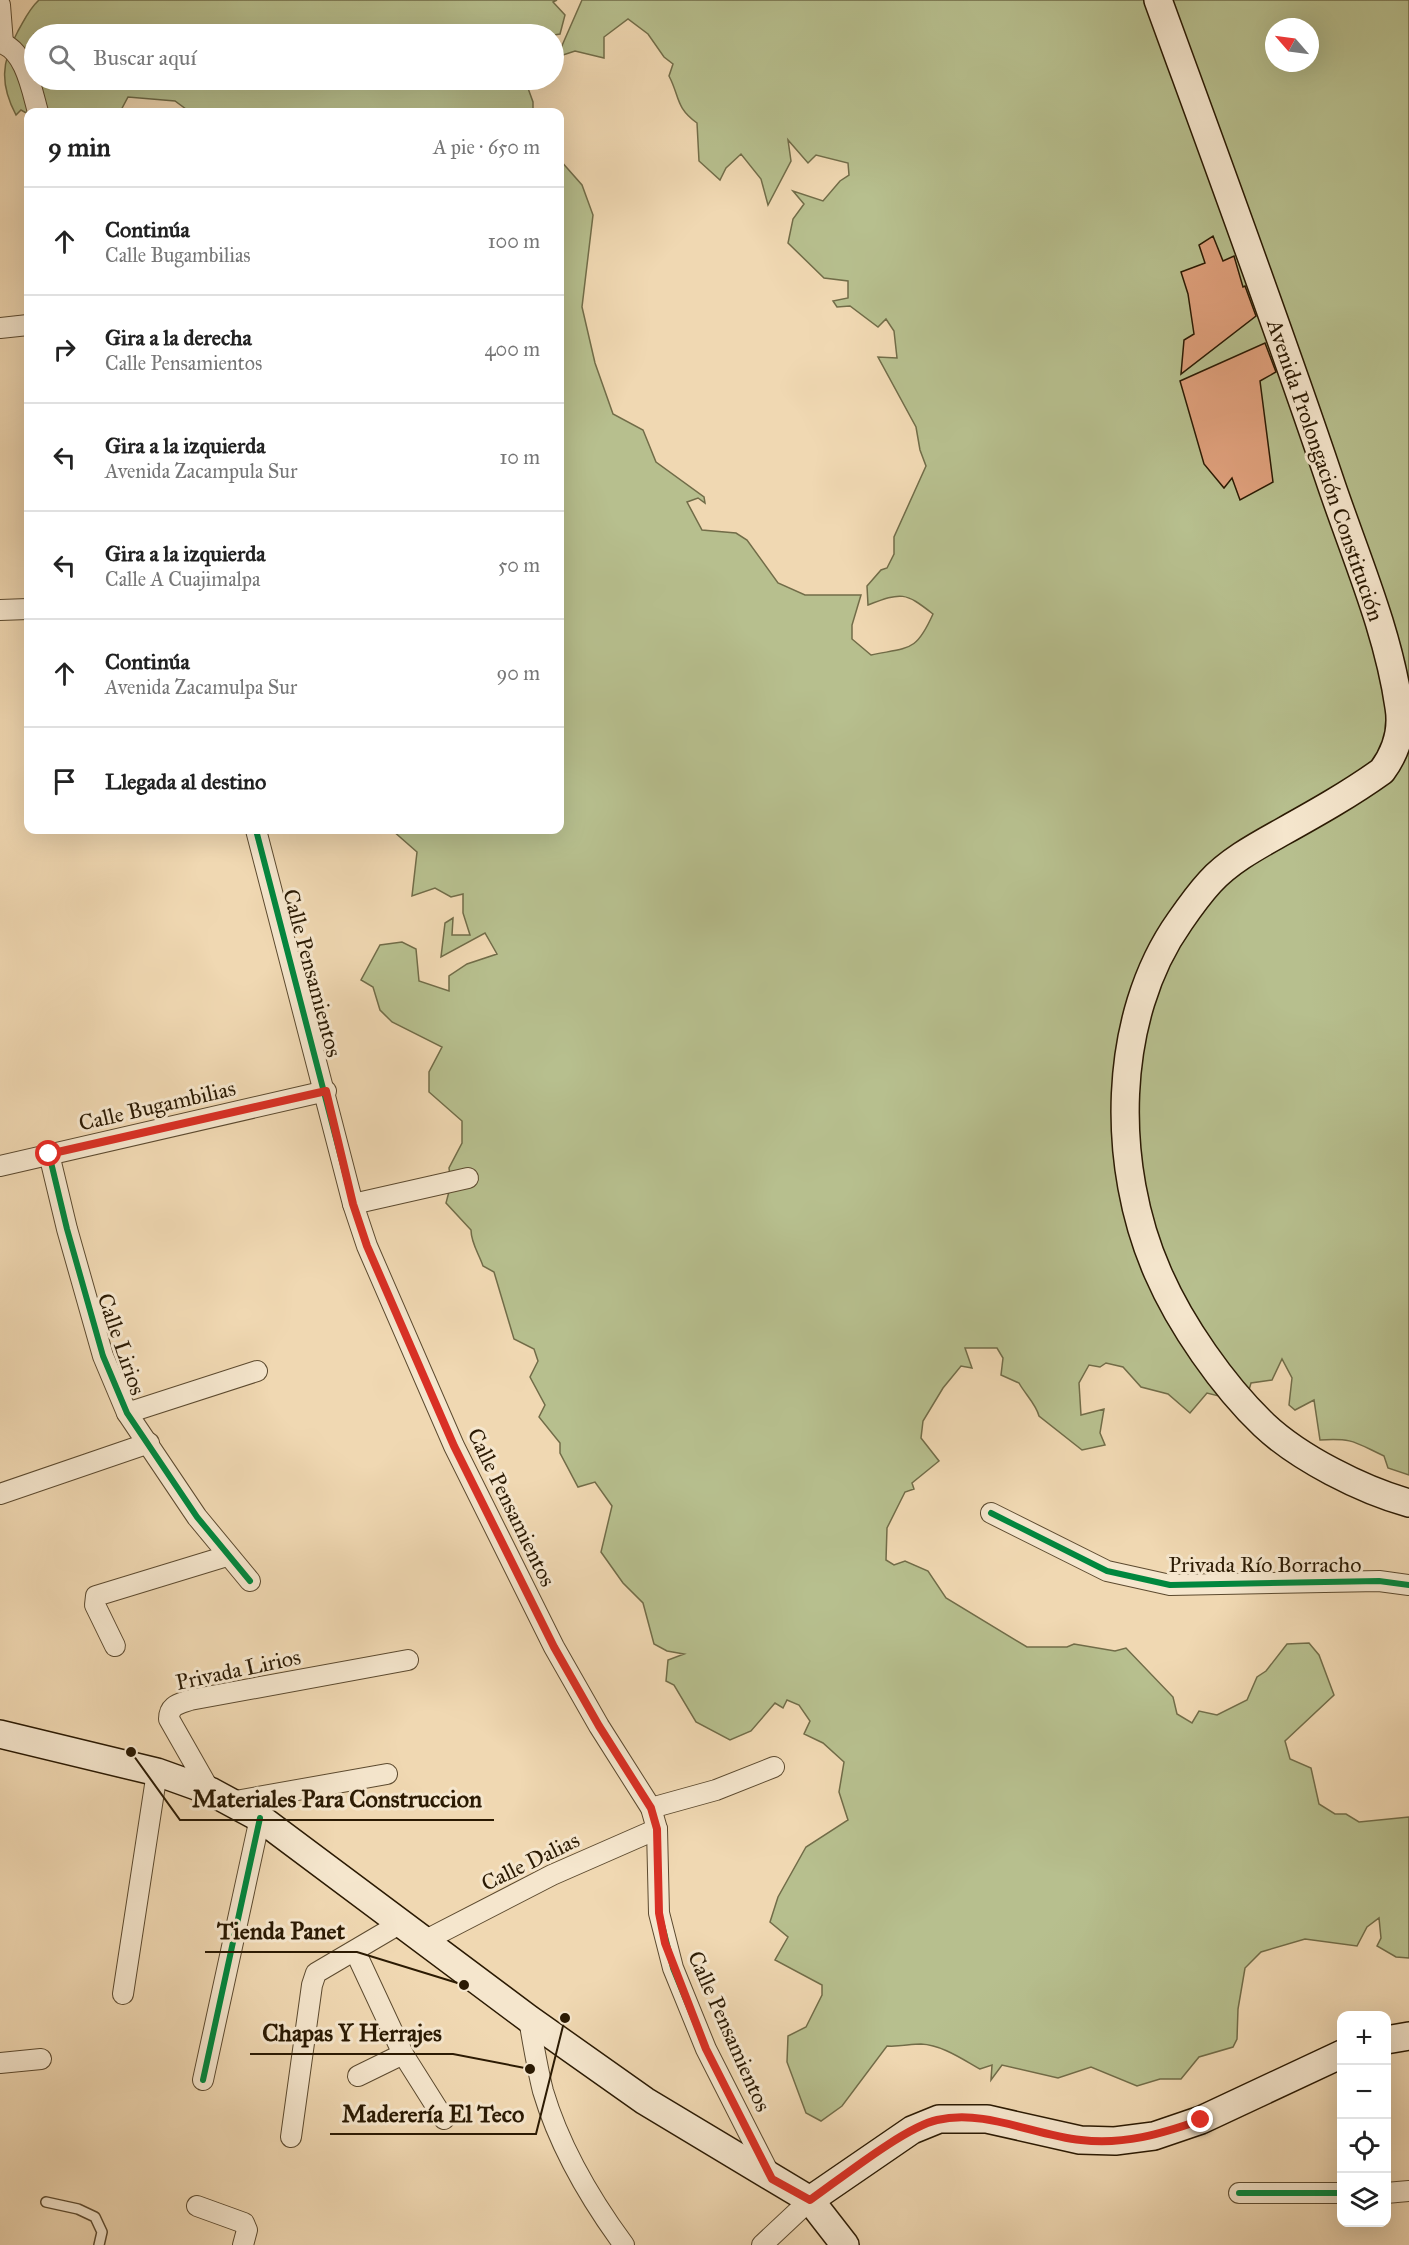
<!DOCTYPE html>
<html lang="es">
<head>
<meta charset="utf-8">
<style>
  :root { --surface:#fff; --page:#f2f2f2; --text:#222; --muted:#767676; --line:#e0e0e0 }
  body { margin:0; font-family:"IM FELL Great Primer",serif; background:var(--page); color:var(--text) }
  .controls { position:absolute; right:18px; bottom:18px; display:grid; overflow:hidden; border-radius:12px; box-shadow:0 6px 24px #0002 }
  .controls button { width:54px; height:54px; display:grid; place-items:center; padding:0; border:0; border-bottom:2px solid var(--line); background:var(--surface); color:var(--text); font:30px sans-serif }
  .compass { position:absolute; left:1265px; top:18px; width:54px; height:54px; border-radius:50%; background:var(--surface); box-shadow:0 6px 24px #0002; rotate:298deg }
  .stop { position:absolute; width:18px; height:18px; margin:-14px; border:4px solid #d93025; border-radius:50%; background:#fff }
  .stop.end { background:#d93025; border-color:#fff; box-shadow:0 2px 6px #0008 }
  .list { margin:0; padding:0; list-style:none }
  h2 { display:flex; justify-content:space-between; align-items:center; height:78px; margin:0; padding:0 24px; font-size:26px }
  h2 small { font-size:20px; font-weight:400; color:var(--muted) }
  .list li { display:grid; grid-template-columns:39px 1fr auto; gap:18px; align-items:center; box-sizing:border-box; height:108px; padding:0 24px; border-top:2px solid var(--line) }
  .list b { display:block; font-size:22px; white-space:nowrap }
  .list p { margin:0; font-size:20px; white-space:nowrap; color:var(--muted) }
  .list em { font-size:20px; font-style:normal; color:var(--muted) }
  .icon { flex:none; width:33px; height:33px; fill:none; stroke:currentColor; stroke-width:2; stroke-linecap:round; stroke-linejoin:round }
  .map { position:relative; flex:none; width:1409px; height:2245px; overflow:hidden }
  .search { position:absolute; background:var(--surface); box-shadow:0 6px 24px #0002; left:24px; top:24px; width:540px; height:66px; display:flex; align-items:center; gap:15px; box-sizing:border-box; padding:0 21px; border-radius:33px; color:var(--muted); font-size:22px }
  .panel { position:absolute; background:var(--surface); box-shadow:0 6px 24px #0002; left:24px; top:108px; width:540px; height:726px; border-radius:12px }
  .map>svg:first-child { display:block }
</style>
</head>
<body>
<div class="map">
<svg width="1409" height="2245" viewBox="0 0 1409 2245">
  <rect width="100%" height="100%" fill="#f0d8b2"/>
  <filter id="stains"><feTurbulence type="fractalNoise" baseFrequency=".00333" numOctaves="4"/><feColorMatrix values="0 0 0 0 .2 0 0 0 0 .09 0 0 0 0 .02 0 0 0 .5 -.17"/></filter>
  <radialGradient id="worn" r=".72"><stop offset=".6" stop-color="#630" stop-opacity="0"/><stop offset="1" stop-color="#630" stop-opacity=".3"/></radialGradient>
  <g fill="#b7bf8e" stroke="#716c48" stroke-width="1.5" fill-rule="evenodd">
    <path d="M 39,0 L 557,0 L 553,2 L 565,15 L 560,34 L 554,35 L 34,34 L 34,80 L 525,80 L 533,102 L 533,112 L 190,112 L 175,101 L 128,97 L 120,112 L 28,114 L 21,110 L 16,115 C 0,85 1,62 18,31 C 25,19 29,9 39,0 Z"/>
    <path d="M 582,0 L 1409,0 L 1409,1475 L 1388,1468 L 1384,1456 C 1354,1442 1354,1438 1320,1440 L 1314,1400 L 1295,1410 L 1289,1405 L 1292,1378 L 1282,1359 L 1272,1380 L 1251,1383 L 1249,1390 L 1231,1399 L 1207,1393 L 1190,1413 L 1168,1394 L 1141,1387 L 1123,1367 L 1106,1363 L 1100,1367 L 1089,1365 L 1079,1383 L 1081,1415 L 1104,1409 L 1100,1433 L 1105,1445 L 1082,1450 L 1039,1416 C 1036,1404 1025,1394 1019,1383 L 1001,1375 L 1003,1358 L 997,1348 L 965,1348 L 972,1368 L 961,1366 L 943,1388 L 923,1421 L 921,1438 L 939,1461 L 912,1483 L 914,1489 L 905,1492 L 887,1528 L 886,1560 L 894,1565 L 905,1561 L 928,1571 L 946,1598 L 1027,1647 L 1067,1647 L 1074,1644 L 1115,1651 L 1126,1648 L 1173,1697 L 1177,1714 L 1192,1723 L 1199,1711 L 1217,1715 L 1247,1700 L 1257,1677 L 1266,1671 L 1287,1644 L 1309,1643 L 1319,1655 L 1334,1695 L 1285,1741 L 1290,1759 L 1311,1768 L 1319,1804 L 1335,1814 L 1346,1814 L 1359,1822 L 1409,1817 L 1409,1958 L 1396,1957 L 1377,1946 L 1381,1938 L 1379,1918 L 1367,1927 L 1357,1946 L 1305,1939 L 1261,1952 L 1245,1968 L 1238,2009 L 1237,2039 L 1233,2047 L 1199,2057 L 1181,2079 L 1160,2079 L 1137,2086 L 1091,2067 L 1058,2078 L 1002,2065 L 991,2080 L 992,2065 L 980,2069 C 962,2059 942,2045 921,2044 C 910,2044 899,2047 887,2046 L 842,2106 L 821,2121 L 806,2113 L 787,2062 L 788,2036 L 806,2027 L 822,1995 L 822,1985 L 775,1960 L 788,1937 L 770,1922 L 778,1897 L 806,1847 L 848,1820 L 839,1792 L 844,1762 L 823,1743 L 804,1734 L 810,1721 L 799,1705 L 787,1700 L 783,1708 L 775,1703 L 751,1731 L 730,1740 L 696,1722 L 674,1685 L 666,1681 L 668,1660 L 684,1654 L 667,1651 L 654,1644 L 643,1603 L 623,1583 L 601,1552 L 612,1506 L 595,1482 L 578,1487 L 560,1453 L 560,1443 L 539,1417 L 545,1405 L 530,1377 L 538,1361 L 534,1349 L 514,1339 L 494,1272 L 483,1266 C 479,1254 471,1243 471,1230 L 446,1203 L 451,1184 L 449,1168 L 462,1143 L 462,1121 L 429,1092 L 429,1072 L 442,1047 L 392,1022 L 380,1010 L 373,987 L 361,980 L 380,945 L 402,942 L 416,949 L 419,981 L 449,991 L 449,976 L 467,964 L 497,954 L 485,933 L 441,957 L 445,923 L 453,918 L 452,935 L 470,935 L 463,913 L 463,894 L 451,897 L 435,888 L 412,896 L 417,852 L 392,830 L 560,830 L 560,160 L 582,185 L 593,215 L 582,307 L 595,363 L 613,414 L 643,430 L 656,462 L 704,497 L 705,503 L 698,498 L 687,502 L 702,530 L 736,533 L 747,540 L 778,583 L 805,595 L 861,595 L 852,625 L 852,639 L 871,655 C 910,647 916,652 933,614 C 905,592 902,592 868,605 L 867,586 L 881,570 L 887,568 L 894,554 L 894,537 L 926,466 L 920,450 L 916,427 L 878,357 L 897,358 L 894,331 L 886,319 L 878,327 L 850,306 L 837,307 L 833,301 L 848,298 L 848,281 L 824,278 L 788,243 L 793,219 L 804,204 L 793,191 L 823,201 L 840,181 L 849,175 L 848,163 L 816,155 L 808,163 L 788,140 L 791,161 L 768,205 L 761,179 L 741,154 L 726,168 L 720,180 L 699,161 L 697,123 C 675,107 680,97 669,76 L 673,64 L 664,57 L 648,34 L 628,19 L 604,37 L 604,58 L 575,51 L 557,57 ZM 1274,27 L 1310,27 L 1310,63 L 1274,63 Z"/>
  </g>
  <g fill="#dfa07c" stroke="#2b1a03" stroke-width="1.5">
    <polygon points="1213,236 1223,261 1234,256 1243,287 1245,286 1256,316 1181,374 1184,340 1194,334 1188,294 1181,272 1205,263 1199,245"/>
    <polygon points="1265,343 1276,372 1260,381 1273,482 1240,500 1232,478 1224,488 1204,464 1180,381"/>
  </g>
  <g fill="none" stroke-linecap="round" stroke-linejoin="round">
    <defs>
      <polyline id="service" points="46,2202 78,2209 95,2217 102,2232 99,2245"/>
      <g id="minor">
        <polyline points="0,5 3,43"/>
        <path d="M 0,43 C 25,49 32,91 38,112"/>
        <polyline points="0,328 28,325"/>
        <polyline points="0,610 28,609"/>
        <polyline points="256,830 353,1204 367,1246 454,1446 554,1647 599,1726 651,1808 657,1829 659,1913 673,1968 706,2049 771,2177"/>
        <polyline points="49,1154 67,1229 103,1356 127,1413 197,1517 250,1581"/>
        <polyline points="0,1166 326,1091"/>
        <polyline points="353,1204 468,1178"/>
        <polyline points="127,1413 257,1371"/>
        <polyline points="0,1494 149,1443"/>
        <polyline points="991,1513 1107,1571 1170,1585 1379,1581 1409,1585"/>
        <polyline points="115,1646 95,1605 96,1596 227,1556"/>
        <path d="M 210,1791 L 169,1719 C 169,1705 179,1704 190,1700 L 408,1660"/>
        <polyline points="230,1802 387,1774"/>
        <polyline points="651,1808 716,1790 774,1767"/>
        <polyline points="426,1940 552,1875 657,1829"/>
        <polyline points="355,1951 403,2054 444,2119"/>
        <polyline points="123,1994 157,1772"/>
        <path d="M 529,2019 C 533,2043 537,2067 543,2091 C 559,2145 591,2200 624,2245"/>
        <polyline points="0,2063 41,2059"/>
        <polyline points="358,2076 403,2054"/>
        <polyline points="203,2080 260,1818"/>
        <polyline points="291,2137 312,1985 316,1973 401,1923"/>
        <polyline points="1239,2193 1342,2193"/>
        <polyline points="1386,2193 1409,2191"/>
        <polyline points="197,2206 244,2223 247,2230 243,2245"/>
        <polyline points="762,2245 810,2200"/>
      </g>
      <g id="secondary">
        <path d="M 1158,0 C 1216,159 1275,318 1329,478 C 1354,553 1388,629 1399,707 C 1403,731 1396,752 1382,771 C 1350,794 1316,813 1282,832 C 1257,846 1229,861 1210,882 C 1199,894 1189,908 1180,921 C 1111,1018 1111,1167 1158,1273 C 1180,1324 1223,1386 1264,1425 C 1299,1458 1362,1490 1409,1503"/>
        <polyline points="0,1734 157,1772 210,1791 260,1818 529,2019 645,2101 810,2200 845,2245"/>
        <polyline points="1386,2040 1409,2036"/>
        <polyline points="810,2200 912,2130 939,2119 987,2119 1080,2140 1115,2141 1154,2136 1201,2120 1342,2054"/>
      </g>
    </defs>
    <use href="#service" stroke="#5c4a2f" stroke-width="12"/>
    <use href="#minor" stroke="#5c4a2f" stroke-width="22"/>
    <use href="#secondary" stroke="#2b1a03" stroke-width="30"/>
    <use href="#service" stroke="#f5e6cd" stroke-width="9"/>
    <use href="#minor" stroke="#f5e6cd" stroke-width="20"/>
    <use href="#secondary" stroke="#f5e6cd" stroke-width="27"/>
    <defs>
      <g id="cycleway">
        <polyline points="256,830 353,1204 367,1246 454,1446 554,1647 599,1726 651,1808 657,1829 659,1913 673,1968 706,2049 772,2179"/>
        <polyline points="49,1154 67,1229 103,1356 127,1413 197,1517 250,1581"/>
        <polyline points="991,1513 1107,1571 1170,1585 1379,1581 1409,1585"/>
        <polyline points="203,2080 260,1818"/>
        <polyline points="1239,2193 1342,2193"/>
      </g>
    </defs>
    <use href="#cycleway" stroke="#f5e6cd" stroke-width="10"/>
    <use href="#cycleway" stroke="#00873e" stroke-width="6"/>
  </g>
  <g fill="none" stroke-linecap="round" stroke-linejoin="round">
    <path stroke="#d93025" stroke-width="8" d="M 49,1154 L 326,1091 L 353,1204 L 367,1246 L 454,1446 L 554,1647 L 599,1726 L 651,1808 L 657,1829 L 659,1913 L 665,1943 L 706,2049 L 772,2179 L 810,2200 C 840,2179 905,2127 937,2120 C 985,2109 1033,2135 1081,2140 C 1124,2145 1161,2134 1201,2120"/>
  </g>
  <g text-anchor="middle" stroke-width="6" stroke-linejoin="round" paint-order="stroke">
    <g font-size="22" fill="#2b1a03" stroke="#f5e6cd">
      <text transform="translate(1326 470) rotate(71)" y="8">Avenida Prolongación Constitución</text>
      <text transform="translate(313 973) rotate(75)" y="8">Calle Pensamientos</text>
      <text transform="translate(157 1105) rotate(-13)" y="8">Calle Bugambilias</text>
      <text transform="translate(122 1344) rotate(71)" y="8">Calle Lirios</text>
      <text transform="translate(512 1507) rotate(64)" y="8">Calle Pensamientos</text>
      <text x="1265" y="1572">Privada Río Borracho</text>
      <text transform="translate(238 1669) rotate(-12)" y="8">Privada Lirios</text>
      <text transform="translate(530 1861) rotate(-26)" y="8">Calle Dalias</text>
      <text transform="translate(730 2031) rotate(66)" y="8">Calle Pensamientos</text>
    </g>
  </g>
  <path fill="none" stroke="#2b1a03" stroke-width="2" d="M131 1752L180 1820H494M464 1985L357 1952H205M530 2069L453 2054H250M565 2018L536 2134H330"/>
  <g fill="#2b1a03" stroke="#f5e6cd" stroke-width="2">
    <circle cx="131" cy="1752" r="6"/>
    <circle cx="464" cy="1985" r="6"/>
    <circle cx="530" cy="2069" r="6"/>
    <circle cx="565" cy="2018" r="6"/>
  </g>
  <g font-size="24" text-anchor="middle" font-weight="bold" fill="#2b1a03" stroke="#f5e6cd" stroke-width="6" stroke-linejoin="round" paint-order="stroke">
    <text x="337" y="1807">Materiales Para Construccion</text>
    <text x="281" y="1939">Tienda Panet</text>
    <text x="352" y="2041">Chapas Y Herrajes</text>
    <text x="433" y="2122">Maderería El Teco</text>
  </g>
  <rect width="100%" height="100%" filter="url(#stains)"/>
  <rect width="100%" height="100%" fill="url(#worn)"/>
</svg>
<div class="controls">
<button>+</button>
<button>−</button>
<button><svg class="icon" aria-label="locate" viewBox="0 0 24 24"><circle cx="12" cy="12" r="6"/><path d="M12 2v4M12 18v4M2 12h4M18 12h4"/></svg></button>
<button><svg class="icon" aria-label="layers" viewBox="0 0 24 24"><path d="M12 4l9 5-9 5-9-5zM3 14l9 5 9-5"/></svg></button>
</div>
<svg class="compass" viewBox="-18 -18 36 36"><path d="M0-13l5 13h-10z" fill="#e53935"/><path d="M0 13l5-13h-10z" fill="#767676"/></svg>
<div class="stop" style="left:49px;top:1154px"></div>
<div class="stop end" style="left:1201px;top:2120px"></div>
<div class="search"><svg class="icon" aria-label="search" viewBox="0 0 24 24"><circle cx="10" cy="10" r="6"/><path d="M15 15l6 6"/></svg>Buscar aquí</div>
<section class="panel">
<h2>9 min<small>A pie · 650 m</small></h2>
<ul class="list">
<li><svg class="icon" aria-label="ahead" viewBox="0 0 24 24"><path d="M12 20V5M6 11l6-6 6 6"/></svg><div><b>Continúa</b><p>Calle Bugambilias</p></div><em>100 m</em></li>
<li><svg class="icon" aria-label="right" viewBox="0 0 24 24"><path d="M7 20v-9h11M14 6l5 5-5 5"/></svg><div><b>Gira a la derecha</b><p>Calle Pensamientos</p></div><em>400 m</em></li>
<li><svg class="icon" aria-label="left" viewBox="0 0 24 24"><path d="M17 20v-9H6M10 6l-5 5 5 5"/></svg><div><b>Gira a la izquierda</b><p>Avenida Zacampula Sur</p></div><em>10 m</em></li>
<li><svg class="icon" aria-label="left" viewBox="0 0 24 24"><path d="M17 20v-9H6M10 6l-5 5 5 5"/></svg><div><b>Gira a la izquierda</b><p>Calle A Cuajimalpa</p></div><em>50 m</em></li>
<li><svg class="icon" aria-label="ahead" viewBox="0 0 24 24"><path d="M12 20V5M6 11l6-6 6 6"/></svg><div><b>Continúa</b><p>Avenida Zacamulpa Sur</p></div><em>90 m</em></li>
<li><svg class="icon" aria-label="arrive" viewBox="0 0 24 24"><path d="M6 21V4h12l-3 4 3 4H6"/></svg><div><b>Llegada al destino</b></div></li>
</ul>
</section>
</div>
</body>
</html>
